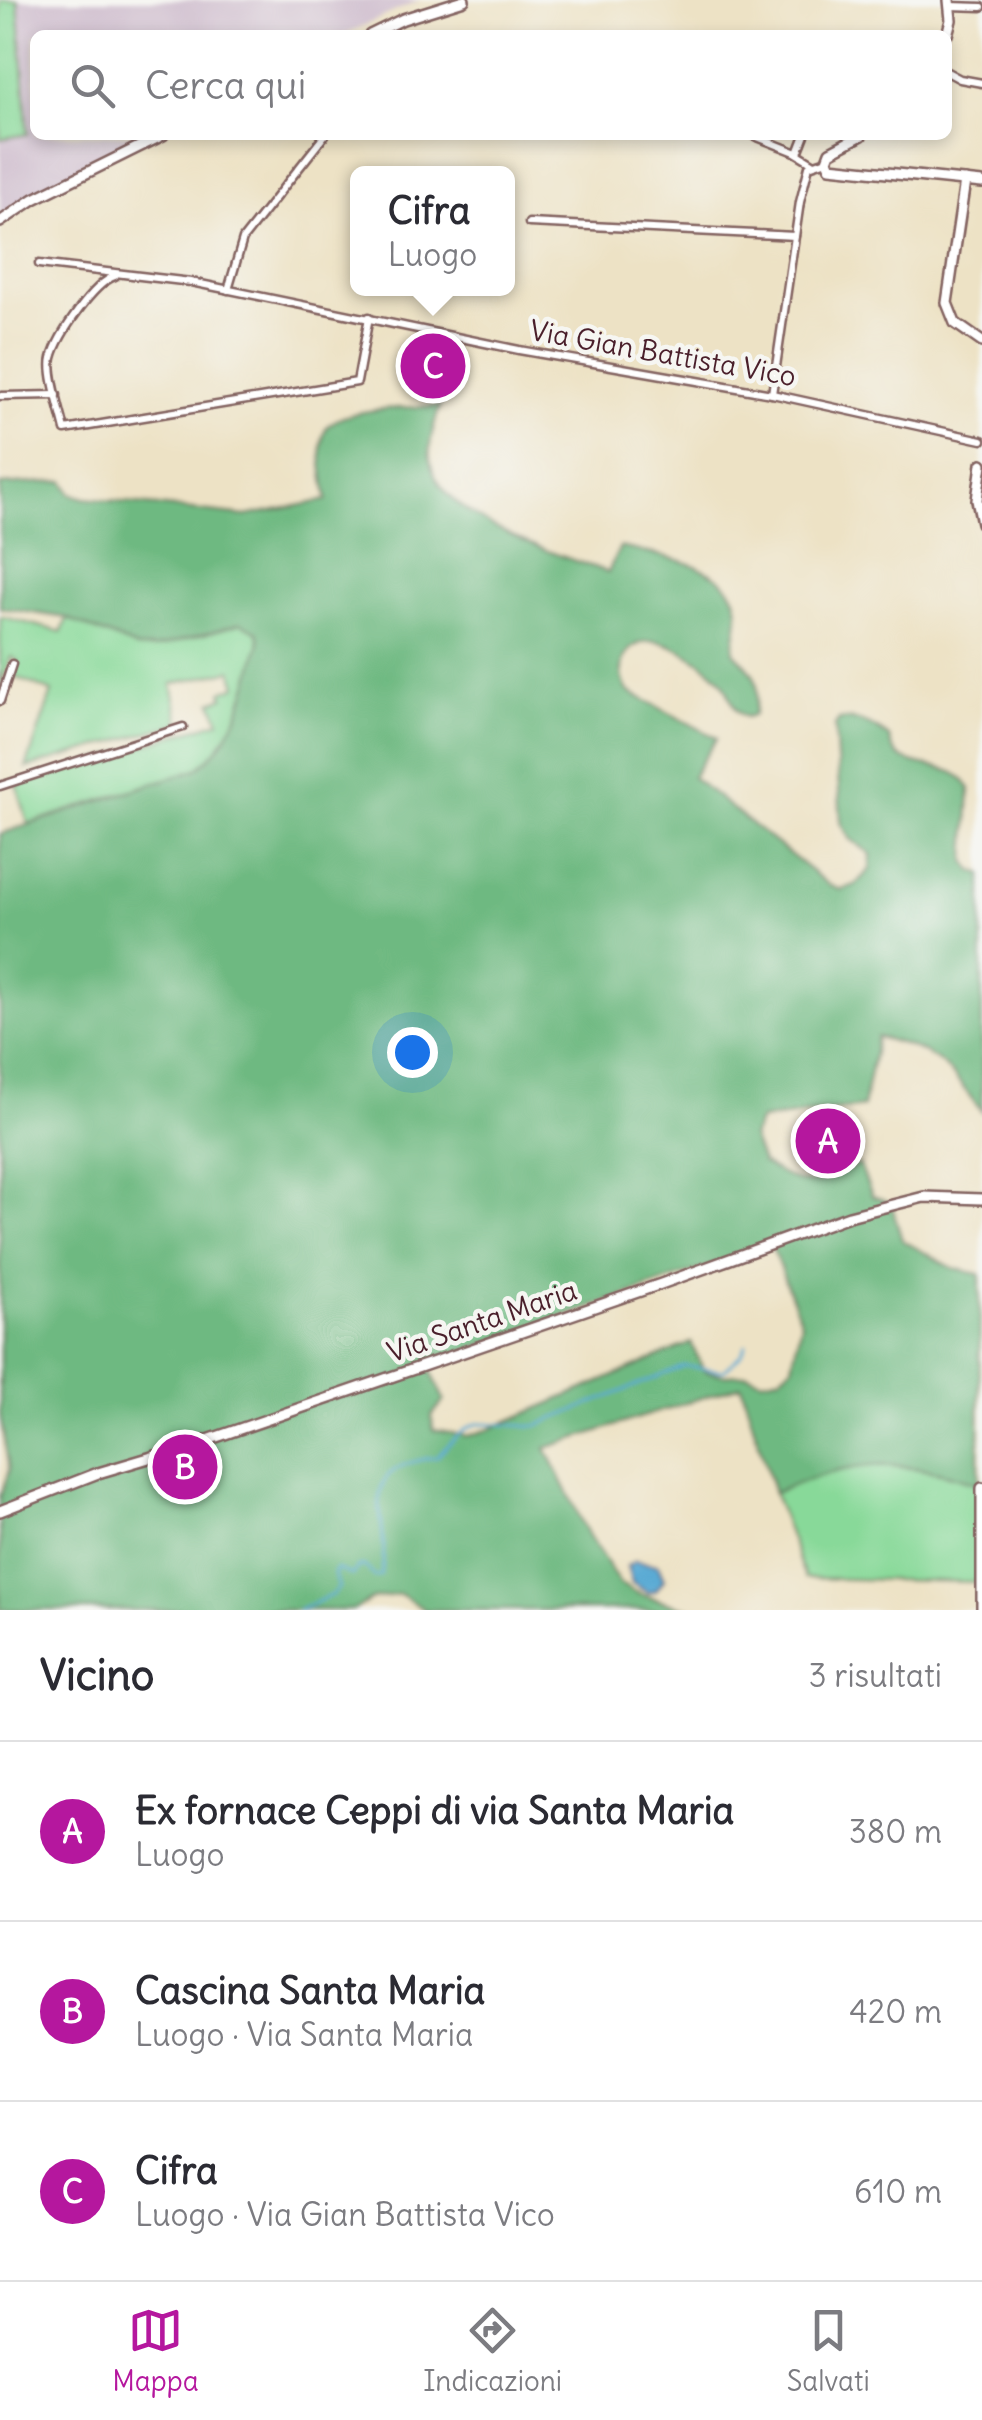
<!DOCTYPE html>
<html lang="it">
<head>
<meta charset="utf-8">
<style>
  :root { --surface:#fff; --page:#f2f2f3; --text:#2b2b33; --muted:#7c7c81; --line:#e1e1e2; --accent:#b5179e }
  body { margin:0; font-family:Delius,sans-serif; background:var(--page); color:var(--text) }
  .you { position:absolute; left:412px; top:1052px; width:35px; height:35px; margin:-25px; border:8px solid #fff; border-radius:50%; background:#1a73e8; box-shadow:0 0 0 15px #1a73e833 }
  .badge { display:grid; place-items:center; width:65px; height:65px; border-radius:50%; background:var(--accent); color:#fff; font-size:32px; font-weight:700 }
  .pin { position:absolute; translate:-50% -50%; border:5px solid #fff; box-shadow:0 2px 10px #0006 }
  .popup { position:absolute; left:350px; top:166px; width:165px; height:130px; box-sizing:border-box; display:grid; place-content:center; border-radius:15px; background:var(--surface); filter:drop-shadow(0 2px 8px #0005); font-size:32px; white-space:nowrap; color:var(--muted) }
  .popup b { font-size:38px; color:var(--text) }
  .popup::after { content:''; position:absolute; left:50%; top:100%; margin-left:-20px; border:20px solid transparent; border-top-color:var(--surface) }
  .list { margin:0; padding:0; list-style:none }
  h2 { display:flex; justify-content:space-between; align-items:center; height:130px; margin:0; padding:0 40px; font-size:42px }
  h2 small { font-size:32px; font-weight:400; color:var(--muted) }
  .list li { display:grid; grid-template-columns:65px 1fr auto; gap:30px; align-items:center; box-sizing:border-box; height:180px; padding:0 40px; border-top:2px solid var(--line) }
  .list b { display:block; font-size:38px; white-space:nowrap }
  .list p { margin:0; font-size:32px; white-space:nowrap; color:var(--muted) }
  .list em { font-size:32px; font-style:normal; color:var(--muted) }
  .icon { flex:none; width:55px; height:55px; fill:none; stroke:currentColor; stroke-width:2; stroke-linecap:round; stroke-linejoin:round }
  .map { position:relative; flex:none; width:982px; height:1610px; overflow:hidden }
  .search { position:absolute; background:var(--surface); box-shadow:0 5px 15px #0003; left:30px; right:30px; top:30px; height:110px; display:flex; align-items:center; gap:25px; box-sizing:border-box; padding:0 35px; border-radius:15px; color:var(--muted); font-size:38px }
  .sheet { height:670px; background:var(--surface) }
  nav { display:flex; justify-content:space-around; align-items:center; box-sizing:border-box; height:140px; border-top:2px solid var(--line); background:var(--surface); font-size:28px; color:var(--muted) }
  nav a { display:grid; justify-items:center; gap:5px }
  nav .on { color:var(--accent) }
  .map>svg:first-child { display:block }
</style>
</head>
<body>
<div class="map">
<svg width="982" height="1610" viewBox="0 0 982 1610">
  <rect width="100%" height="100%" fill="#f6f6f2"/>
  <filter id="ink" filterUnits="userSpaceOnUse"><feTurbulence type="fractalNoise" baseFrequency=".01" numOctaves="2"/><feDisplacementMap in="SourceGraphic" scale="20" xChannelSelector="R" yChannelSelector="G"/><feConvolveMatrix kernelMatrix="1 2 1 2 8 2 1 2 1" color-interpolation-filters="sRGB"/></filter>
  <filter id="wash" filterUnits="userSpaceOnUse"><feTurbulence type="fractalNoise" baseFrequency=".0048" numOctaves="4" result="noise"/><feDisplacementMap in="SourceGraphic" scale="40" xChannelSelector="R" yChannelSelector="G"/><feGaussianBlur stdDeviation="2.25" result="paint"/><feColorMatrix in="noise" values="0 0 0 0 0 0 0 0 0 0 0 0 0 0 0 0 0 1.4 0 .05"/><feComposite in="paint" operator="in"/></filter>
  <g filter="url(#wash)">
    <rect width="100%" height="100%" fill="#ede2c5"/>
    <polygon fill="#cfbdce" points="18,0 420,0 343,35 35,35 35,135 146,135 0,219 0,139 28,134"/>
    <g fill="#88d999" stroke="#697c62" stroke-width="2.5">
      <polygon points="0,0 18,0 28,134 0,139"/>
      <path d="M 0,616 L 62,632 L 67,618 L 137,648 L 155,648 L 241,623 L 258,632 L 260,642 C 245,693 241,735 197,769 L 28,824 L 17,785 L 220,721 L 212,702 L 224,697 L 222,692 L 237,686 L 232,670 L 172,684 L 180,723 L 26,768 L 52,692 L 11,675 L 18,661 L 11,657 L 0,687 Z"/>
      <path d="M 856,1465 C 903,1465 935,1469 979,1484 L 977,1582 L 805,1578 L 774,1493 L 806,1479 Z"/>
    </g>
    <path fill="#6eb981" stroke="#5c6c56" stroke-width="2.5" fill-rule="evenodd" d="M 440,406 C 435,422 428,442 430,459 C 437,520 560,555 608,572 L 620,547 C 657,556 736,563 738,612 C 739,626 733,639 734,652 C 757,675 762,682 754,715 L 746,717 C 731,711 731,691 720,679 C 708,665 678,646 660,642 C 629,636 612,665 628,691 L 717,738 L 692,777 L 829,885 L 841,890 L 855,885 L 870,869 L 871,854 L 850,839 L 841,823 L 835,726 L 839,720 C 855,716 876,727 889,737 C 894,779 956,754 970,789 L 966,861 L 973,871 L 982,873 L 982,1112 C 944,1063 940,1052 877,1037 L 863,1107 L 760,1120 L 752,1137 L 762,1163 C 807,1190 813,1187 859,1164 L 872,1196 L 891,1203 L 902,1240 L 955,1269 L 980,1274 L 979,1484 C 898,1456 852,1460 774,1493 L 741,1385 L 546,1448 L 589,1536 L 620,1584 L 639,1594 L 695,1610 L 425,1610 L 400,1594 L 372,1599 L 354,1610 L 0,1610 L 0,1497 L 9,1470 L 0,1415 L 0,834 L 197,769 C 240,735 245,692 260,642 L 258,632 L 241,623 L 155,648 L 137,648 L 67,618 L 0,608 L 0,485 L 64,481 L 71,494 L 85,498 L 246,516 L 327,500 C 325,480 316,447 326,429 C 339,407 416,407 440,406 ZM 771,1245 L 801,1322 L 792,1366 L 781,1376 L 762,1380 L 747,1374 L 724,1375 L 704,1371 L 691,1343 L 490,1429 L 468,1436 L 433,1430 L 432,1416 L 444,1400 L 428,1364 Z"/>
    <polygon fill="#5aaad4" stroke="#526480" stroke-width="2.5" points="635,1561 658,1565 664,1579 656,1591 648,1593 632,1583 627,1566"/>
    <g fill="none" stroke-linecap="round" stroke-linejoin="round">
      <path stroke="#5aaad4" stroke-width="2.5" d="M 299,1610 L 334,1594 L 339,1587 L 334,1574 L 336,1569 L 352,1575 L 358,1567 L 365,1566 L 375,1577 L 381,1575 C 395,1518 345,1469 437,1457 C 483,1406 477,1428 536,1426 L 685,1366 L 723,1371 L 742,1354 L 746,1345"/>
    </g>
  </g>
  <g filter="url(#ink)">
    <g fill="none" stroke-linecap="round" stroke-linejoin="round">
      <defs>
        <g id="street">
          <polyline points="950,6 982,7"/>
          <polyline points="947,72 960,79 982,83"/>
          <polyline points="752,135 795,152 813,163"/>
          <polyline points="798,153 805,135"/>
          <polyline points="529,223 795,236"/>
          <polyline points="39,264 191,282 519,350 772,394 982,440"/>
          <path d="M 115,276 C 94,283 58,335 52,358 C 48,373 61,412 65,430 L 357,382 L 369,317"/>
          <polyline points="228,290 243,239 325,135"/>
          <polyline points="772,394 800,202 809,166 827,160"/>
          <polyline points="0,396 57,395"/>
          <polyline points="0,701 12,664"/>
          <polyline points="0,786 183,727"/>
        </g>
        <g id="secondary">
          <polyline points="370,35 403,19 464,0"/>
          <polyline points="947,35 951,20 949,0"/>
          <polyline points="862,135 830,152 827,160 830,167 982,183"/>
          <polyline points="965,181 947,303 955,323 982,342"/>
          <polyline points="0,222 34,199 163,135"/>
          <polyline points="982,464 977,500 982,523"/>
          <polyline points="0,1511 98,1473 196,1444 661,1284 849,1216 924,1197 982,1199"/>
          <polyline points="982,1610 982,1488"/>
        </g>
      </defs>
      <use href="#street" stroke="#836361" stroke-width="11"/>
      <use href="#secondary" stroke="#836361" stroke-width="14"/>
      <use href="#street" stroke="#fff" stroke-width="6"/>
      <use href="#secondary" stroke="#fff" stroke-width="9"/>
    </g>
  </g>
  <g text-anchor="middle" stroke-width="9" stroke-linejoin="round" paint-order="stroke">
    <g font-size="28" fill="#4a1f2b" stroke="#f6f6f2">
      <text transform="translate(663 353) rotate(10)" y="10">Via Gian Battista Vico</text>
      <text transform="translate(482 1321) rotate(-19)" y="10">Via Santa Maria</text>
    </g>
  </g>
</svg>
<div class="you"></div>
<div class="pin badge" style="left:828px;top:1141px">A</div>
<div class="pin badge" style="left:185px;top:1467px">B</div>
<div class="pin badge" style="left:433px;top:366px">C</div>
<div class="popup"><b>Cifra</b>Luogo</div>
<div class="search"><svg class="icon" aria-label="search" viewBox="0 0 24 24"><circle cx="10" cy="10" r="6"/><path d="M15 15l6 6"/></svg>Cerca qui</div>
</div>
<section class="sheet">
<h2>Vicino<small>3 risultati</small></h2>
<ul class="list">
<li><span class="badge">A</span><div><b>Ex fornace Ceppi di via Santa Maria</b><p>Luogo</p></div><em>380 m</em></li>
<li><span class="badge">B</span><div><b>Cascina Santa Maria</b><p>Luogo · Via Santa Maria</p></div><em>420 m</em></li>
<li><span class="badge">C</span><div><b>Cifra</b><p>Luogo · Via Gian Battista Vico</p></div><em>610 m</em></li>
</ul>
</section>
<nav>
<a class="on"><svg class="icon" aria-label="map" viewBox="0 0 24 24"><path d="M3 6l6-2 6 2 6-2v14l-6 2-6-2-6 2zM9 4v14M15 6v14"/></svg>Mappa</a>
<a><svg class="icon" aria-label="directions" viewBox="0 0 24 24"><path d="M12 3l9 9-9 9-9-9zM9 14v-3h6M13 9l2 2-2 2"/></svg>Indicazioni</a>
<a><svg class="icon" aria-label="saved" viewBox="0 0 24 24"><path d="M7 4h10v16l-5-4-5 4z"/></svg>Salvati</a>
</nav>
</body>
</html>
